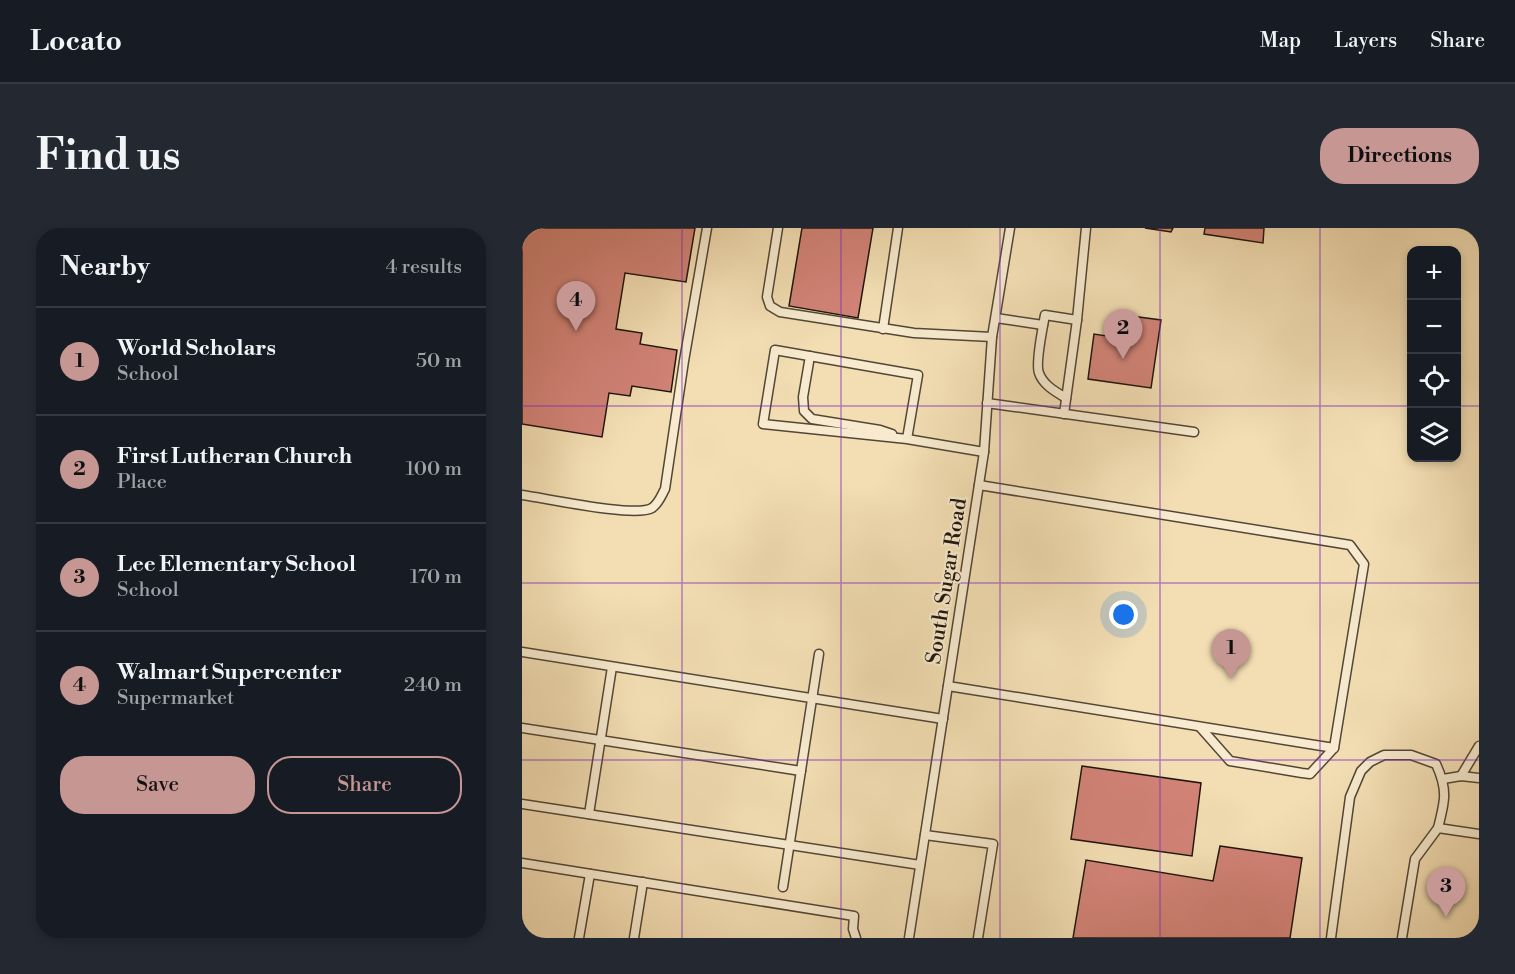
<!DOCTYPE html>
<html lang="en">
<head>
<meta charset="utf-8">
<style>
  :root { --surface:#171b24; --page:#242831; --text:#f1f3f6; --muted:#9ea1a6; --line:#363941; --accent:#c59692 }
  body { margin:0; font-family:"Libre Bodoni",serif; background:var(--page); color:var(--text) }
  .controls { position:absolute; right:18px; top:18px; display:grid; overflow:hidden; border-radius:12px; box-shadow:0 3px 9px #0003 }
  .controls button { width:54px; height:54px; display:grid; place-items:center; padding:0; border:0; border-bottom:2px solid var(--line); background:var(--surface); color:var(--text); font:30px sans-serif }
  .you { position:absolute; left:602px; top:387px; width:21px; height:21px; margin:-15px; border:4px solid #fff; border-radius:50%; background:#1a73e8; box-shadow:0 0 0 9px #1a73e833 }
  .badge { display:grid; place-items:center; width:39px; height:39px; border-radius:50%; background:var(--accent); color:#111; font-size:20px; font-weight:700 }
  .pin { position:absolute; translate:-50% -50px; filter:drop-shadow(0 2px 3px #0008) }
  .pin::after { content:''; position:absolute; top:32px; width:21px; height:18px; background:inherit; clip-path:polygon(0 0,100% 0,50% 100%) }
  .list { margin:0; padding:0; list-style:none }
  h2 { display:flex; justify-content:space-between; align-items:center; height:78px; margin:0; padding:0 24px; font-size:26px }
  h2 small { font-size:20px; font-weight:400; color:var(--muted) }
  .list li { display:grid; grid-template-columns:39px 1fr auto; gap:18px; align-items:center; box-sizing:border-box; height:108px; padding:0 24px; border-top:2px solid var(--line) }
  .list b { display:block; font-size:22px; white-space:nowrap }
  .list p { margin:0; font-size:20px; white-space:nowrap; color:var(--muted) }
  .list em { font-size:20px; font-style:normal; color:var(--muted) }
  .actions { display:flex; gap:12px; padding:18px 24px }
  .actions a { flex:1; padding:14px 0; border:2px solid var(--accent); border-radius:24px; text-align:center; font-size:21px; color:var(--accent) }
  .actions .main { background:var(--accent); color:#111 }
  .icon { flex:none; width:33px; height:33px; fill:none; stroke:currentColor; stroke-width:2; stroke-linecap:round; stroke-linejoin:round }
  .map { position:relative; flex:none; width:957px; height:710px; overflow:hidden; border-radius:24px }
  header { display:flex; align-items:center; gap:36px; box-sizing:border-box; height:84px; padding:0 30px; background:var(--surface); border-bottom:2px solid var(--line) }
  header strong { font-size:28px }
  nav { display:flex; gap:33px; margin-inline-start:auto; font-size:21px }
  .intro { display:flex; align-items:center; justify-content:space-between; box-sizing:border-box; height:144px; padding:0 36px }
  h1 { margin:0; font-size:42px }
  .button { padding:15px 27px; border-radius:24px; background:var(--accent); color:#111; font-size:21px; font-weight:700 }
  main { display:flex; gap:36px; padding:0 36px }
  aside { flex:1; background:var(--surface); border-radius:24px; box-shadow:0 3px 9px #0003 }
  .map>svg:first-child { display:block }
</style>
</head>
<body>
<header>
<strong>Locato</strong>
<nav><a>Map</a><a>Layers</a><a>Share</a></nav>
</header>
<div class="intro"><h1>Find us</h1><a class="button">Directions</a></div>
<main>
<aside>
<h2>Nearby<small>4 results</small></h2>
<ul class="list">
<li><span class="badge">1</span><div><b>World Scholars</b><p>School</p></div><em>50 m</em></li>
<li><span class="badge">2</span><div><b>First Lutheran Church</b><p>Place</p></div><em>100 m</em></li>
<li><span class="badge">3</span><div><b>Lee Elementary School</b><p>School</p></div><em>170 m</em></li>
<li><span class="badge">4</span><div><b>Walmart Supercenter</b><p>Supermarket</p></div><em>240 m</em></li>
</ul>
<div class="actions"><a class="main">Save</a><a>Share</a></div>
</aside>
<div class="map">
<svg width="957" height="710" viewBox="0 0 957 710">
  <rect width="100%" height="100%" fill="#f3deb3"/>
  <filter id="stains"><feTurbulence type="fractalNoise" baseFrequency=".00333" numOctaves="4"/><feColorMatrix values="0 0 0 0 .2 0 0 0 0 .09 0 0 0 0 .02 0 0 0 .5 -.17"/></filter>
  <radialGradient id="worn" r=".72"><stop offset=".6" stop-color="#630" stop-opacity="0"/><stop offset="1" stop-color="#630" stop-opacity=".3"/></radialGradient>
  <g fill="#d28377" stroke="#1d150c" stroke-width="1.5">
    <polygon points="0,0 173,0 164,54 103,45 94,101 120,105 118,116 155,122 149,164 110,158 108,168 87,165 80,209 0,196"/>
    <polygon points="280,0 351,0 336,90 267,78"/>
    <polygon points="623,0 651,0 649,4"/>
    <polygon points="683,0 742,0 741,15 682,6"/>
    <polygon points="609,88 639,92 629,160 566,151 572,106 605,111"/>
    <polygon points="560,538 679,555 670,628 549,611"/>
    <polygon points="698,618 780,630 768,710 551,710 564,632 691,653"/>
  </g>
  <g fill="none" stroke-linecap="round" stroke-linejoin="round">
    <defs>
      <g id="service">
        <polyline points="256,0 245,69 248,78 258,84 392,105 470,109"/>
        <polyline points="474,90 521,97"/>
        <polyline points="361,101 376,0"/>
        <polyline points="288,128 281,169 282,183 290,191 358,202 370,206"/>
        <path d="M 544,170 C 534,164 521,157 517,145 C 513,136 521,98 523,87 L 555,92"/>
        <polyline points="465,175 672,204"/>
        <polyline points="542,186 555,92 564,0"/>
        <polyline points="385,211 241,196 253,122 396,147 385,211 462,224"/>
        <path d="M 0,267 C 23,270 113,290 130,280 C 137,275 139,268 143,261 L 162,133 L 185,0"/>
        <polyline points="0,424 421,491"/>
        <polyline points="426,458 812,520 842,336 828,317 457,257"/>
        <polyline points="678,499 708,533 780,545 788,546 812,520"/>
        <polyline points="0,500 279,543"/>
        <polyline points="939,548 957,518"/>
        <polyline points="921,551 939,548 957,550"/>
        <polyline points="0,576 398,637"/>
        <polyline points="67,586 90,439"/>
        <polyline points="403,607 471,616 456,710"/>
        <polyline points="0,635 332,688 331,701 334,710"/>
        <polyline points="261,659 297,426"/>
        <polyline points="57,710 68,646"/>
        <polyline points="112,710 121,654"/>
        <polyline points="387,710 462,224 470,109 488,0"/>
        <path d="M 809,710 L 828,569 L 839,543 L 848,534 L 862,527 L 889,527 L 914,536 C 926,562 923,573 916,600"/>
        <polyline points="880,710 893,631 916,600 957,606"/>
      </g>
    </defs>
    <use href="#service" stroke="#524736" stroke-width="11"/>
    <use href="#service" stroke="#f7eace" stroke-width="8"/>
  </g>
  <path fill="none" stroke="#7b2cbf" stroke-width="1.5" stroke-opacity="0.55" d="M 160,0 L 160,710M 319,0 L 319,710M 478,0 L 478,710M 638,0 L 638,710M 798,0 L 798,710M 0,178 L 890,178M 934,178 L 957,178M 0,355 L 957,355M 0,532 L 957,532"/>
  <g text-anchor="middle" stroke-width="4.5" stroke-linejoin="round" paint-order="stroke">
    <g font-size="21" fill="#1d150c" stroke="#f7eace">
      <text transform="translate(424 353) rotate(-81)" y="7">South Sugar Road</text>
    </g>
  </g>
  <rect width="100%" height="100%" filter="url(#stains)"/>
  <rect width="100%" height="100%" fill="url(#worn)"/>
</svg>
<div class="controls">
<button>+</button>
<button>−</button>
<button><svg class="icon" aria-label="locate" viewBox="0 0 24 24"><circle cx="12" cy="12" r="6"/><path d="M12 2v4M12 18v4M2 12h4M18 12h4"/></svg></button>
<button><svg class="icon" aria-label="layers" viewBox="0 0 24 24"><path d="M12 4l9 5-9 5-9-5zM3 14l9 5 9-5"/></svg></button>
</div>
<div class="you"></div>
<div class="pin badge" style="left:709px;top:451px">1</div>
<div class="pin badge" style="left:601px;top:131px">2</div>
<div class="pin badge" style="left:924px;top:689px">3</div>
<div class="pin badge" style="left:54px;top:103px">4</div>
</div>
</main>
</body>
</html>
